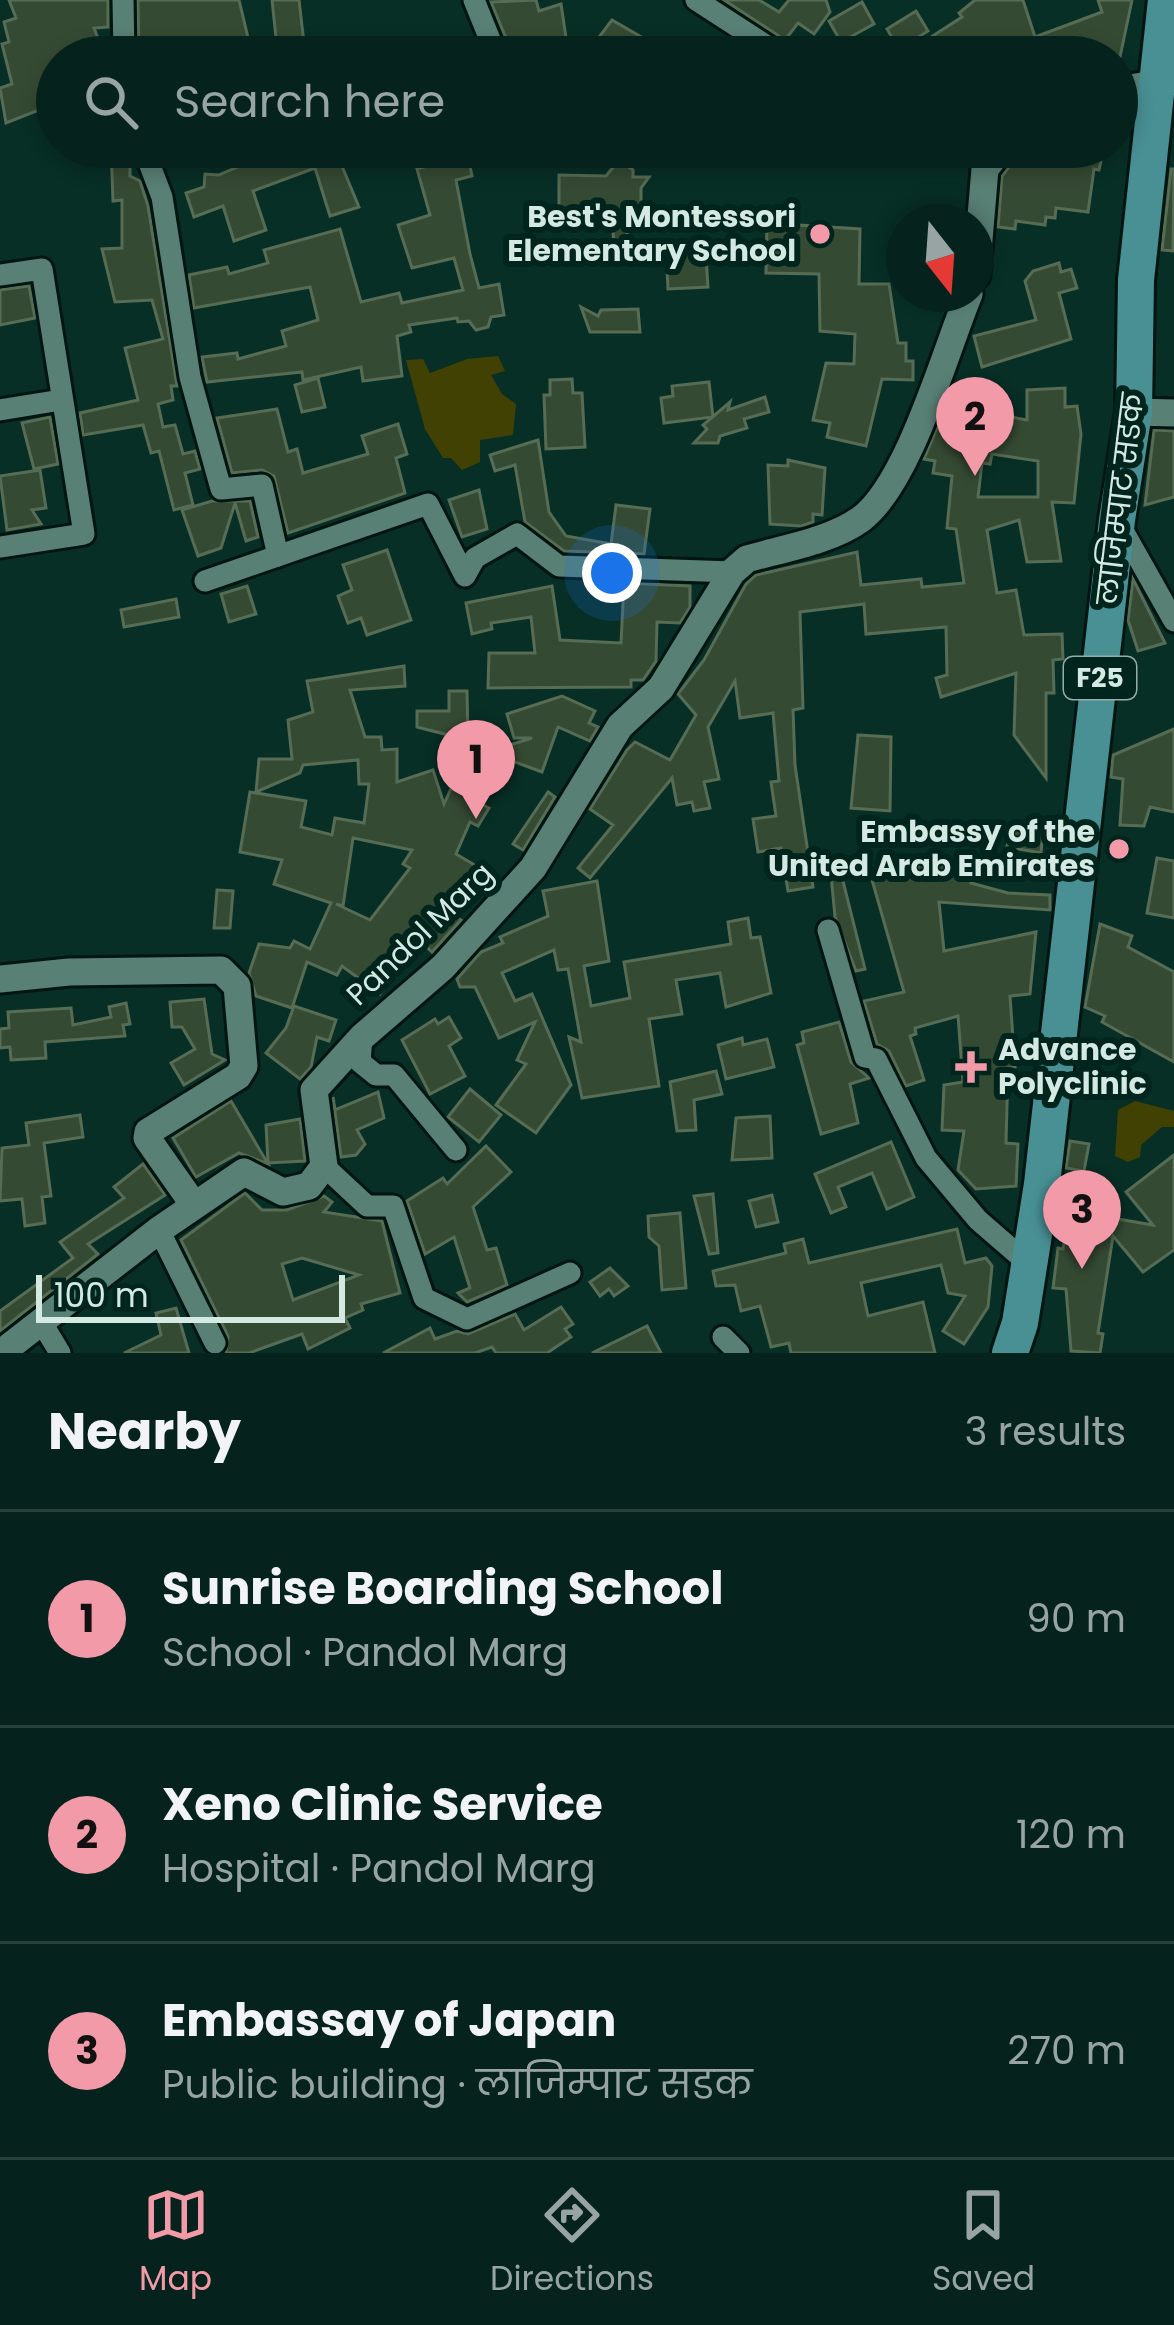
<!DOCTYPE html>
<html lang="en">
<head>
<meta charset="utf-8">
<style>
  :root { --surface:#05231c; --page:#132f29; --text:#f1f3f6; --muted:#97a4a3; --line:#26403b; --accent:#f39aa8 }
  body { margin:0; font-family:Poppins,"Noto Sans Devanagari",sans-serif; background:var(--page); color:var(--text) }
  .compass { position:absolute; left:886px; top:204px; width:108px; height:108px; border-radius:50%; background:var(--surface); box-shadow:0 6px 18px #0003; rotate:163deg }
  .scale { position:absolute; left:36px; bottom:30px; width:309px; box-sizing:border-box; padding-left:12px; border:6px solid #d5e9e3; border-top:0; font-size:33px; line-height:42px; white-space:nowrap; color:#d5e9e3; -webkit-text-stroke:9px #00251d; paint-order:stroke }
  .you { position:absolute; left:612px; top:573px; width:42px; height:42px; margin:-30px; border:9px solid #fff; border-radius:50%; background:#1a73e8; box-shadow:0 0 0 18px #1a73e833 }
  .badge { display:grid; place-items:center; width:78px; height:78px; border-radius:50%; background:var(--accent); color:#111; font-size:39px; font-weight:700 }
  .pin { position:absolute; translate:-50% -99px; filter:drop-shadow(0 3px 6px #0008) }
  .pin::after { content:''; position:absolute; top:63px; width:42px; height:36px; background:inherit; clip-path:polygon(0 0,100% 0,50% 100%) }
  .list { margin:0; padding:0; list-style:none }
  h2 { display:flex; justify-content:space-between; align-items:center; height:156px; margin:0; padding:0 48px; font-size:51px }
  h2 small { font-size:39px; font-weight:400; color:var(--muted) }
  .list li { display:grid; grid-template-columns:78px 1fr auto; gap:36px; align-items:center; box-sizing:border-box; height:216px; padding:0 48px; border-top:3px solid var(--line) }
  .list b { display:block; font-size:45px; white-space:nowrap }
  .list p { margin:0; font-size:39px; white-space:nowrap; color:var(--muted) }
  .list em { font-size:39px; font-style:normal; color:var(--muted) }
  .icon { flex:none; width:66px; height:66px; fill:none; stroke:currentColor; stroke-width:2; stroke-linecap:round; stroke-linejoin:round }
  .map { position:relative; flex:none; width:1174px; height:1353px; overflow:hidden }
  .search { position:absolute; background:var(--surface); box-shadow:0 6px 18px #0003; left:36px; right:36px; top:36px; height:132px; display:flex; align-items:center; gap:30px; box-sizing:border-box; padding:0 42px; border-radius:66px; color:var(--muted); font-size:45px }
  .sheet { height:804px; background:var(--surface) }
  nav { display:flex; justify-content:space-around; align-items:center; box-sizing:border-box; height:168px; border-top:3px solid var(--line); background:var(--surface); font-size:33px; color:var(--muted) }
  nav a { display:grid; justify-items:center; gap:6px }
  nav .on { color:var(--accent) }
  .map>svg:first-child { display:block }
</style>
</head>
<body>
<div class="map">
<svg width="1174" height="1353" viewBox="0 0 1174 1353">
  <rect width="100%" height="100%" fill="#072f26"/>
  <g fill="#424104">
    <polygon points="498,356 505,371 491,375 502,394 516,404 513,435 480,440 480,462 462,470 451,458 443,458 425,429 406,360 423,359 430,373 467,359"/>
    <polygon points="1135,1101 1174,1111 1174,1127 1162,1127 1141,1145 1140,1157 1128,1162 1115,1156 1118,1110"/>
  </g>
  <g fill="#354a33" stroke="#566c54" stroke-width="3" fill-rule="evenodd">
    <polygon points="9,0 108,0 108,27 94,28 105,57 57,57 57,103 6,123 0,88 12,84 2,44 9,42 4,22 16,18"/>
    <polygon points="138,0 239,0 250,46 204,57 139,55"/>
    <polygon points="272,0 299,0 304,43 277,47"/>
    <polygon points="536,0 539,11 561,4 567,44 510,48 491,2"/>
    <polygon points="724,0 759,0 779,12 789,0 826,0 830,12 814,34 798,23 785,40"/>
    <polygon points="975,0 1023,0 1035,37 1102,12 1098,0 1132,0 1120,57 939,57 928,39 962,17 959,13"/>
    <polygon points="862,2 874,24 841,42 829,21"/>
    <polygon points="916,11 928,31 899,49 887,29"/>
    <polygon points="612,20 676,57 584,57"/>
    <polygon points="474,39 481,57 430,57 429,53"/>
    <polygon points="111,147 130,161 130,176 140,181 148,206 177,386 171,386 173,400 158,404 163,427 175,425 183,454 195,451 200,469 185,473 193,505 174,510 159,451 151,453 143,425 83,435 80,413 138,400 125,348 163,339 152,300 115,302 102,249 122,248 122,200 113,201"/>
    <polygon points="284,147 334,147 359,207 330,216 315,168 253,191 266,230 234,241 223,206 194,217 186,193 204,187 205,174 219,175"/>
    <polygon points="440,147 466,147 472,176 456,180 470,254 479,288 499,284 504,315 491,317 488,327 476,330 469,321 458,322 457,318 409,325 411,332 397,336 402,376 363,381 361,367 303,380 302,372 207,382 202,357 237,353 238,359 286,346 282,331 318,320 310,287 194,308 189,275 227,267 229,274 268,263 264,250 340,229 361,302 399,293 402,303 463,290 454,258 412,268 398,225 430,215 417,169 444,161"/>
    <polygon points="1043,147 1104,147 1099,170 1094,169 1088,212 1056,208 1055,218 1046,217 1045,225 1016,221 1015,229 998,227 1002,176 1017,157 1042,160"/>
    <polygon points="619,160 633,170 633,177 649,177 641,188 641,204 633,205 633,217 627,218 627,258 615,258 612,219 592,221 591,207 559,210 559,175 606,176"/>
    <polygon points="1171,169 1174,169 1173,251 1162,250"/>
    <polygon points="767,223 860,229 859,284 889,284 898,343 906,343 906,361 913,361 913,380 882,379 866,446 827,437 830,423 813,420 826,363 854,364 855,334 820,331 819,274 766,273"/>
    <polygon points="705,240 708,287 668,289 666,251 687,250 687,241"/>
    <polygon points="1059,263 1061,272 1071,269 1077,288 1059,293 1071,339 982,367 974,336 1036,320 1025,281 1033,271"/>
    <polygon points="29,286 35,318 0,325 0,290"/>
    <polygon points="581,307 598,316 601,310 638,309 640,332 590,332"/>
    <polygon points="318,378 325,407 302,412 295,385"/>
    <polygon points="572,379 573,393 582,393 585,447 546,449 544,395 550,395 550,380"/>
    <polygon points="709,382 713,417 664,423 661,398 673,396 672,386"/>
    <path d="M 1065,388 L 1065,407 L 1077,406 L 1081,434 L 1074,503 L 1052,502 L 1061,561 L 1027,562 L 1019,520 L 987,530 L 997,593 L 1016,590 L 1024,635 L 1062,634 L 1063,659 L 1053,660 L 1054,693 L 1046,693 L 1046,778 L 1014,735 L 1016,673 L 941,697 L 936,678 L 947,675 L 946,627 L 866,634 L 864,604 L 800,612 L 803,708 L 793,710 L 795,765 L 813,887 L 788,891 L 781,848 L 758,852 L 753,819 L 776,816 L 771,782 L 779,781 L 773,713 L 740,718 L 735,681 L 708,727 L 719,779 L 704,782 L 710,808 L 694,811 L 692,802 L 677,805 L 672,778 L 590,878 L 578,868 L 613,825 L 590,809 L 627,750 L 635,742 L 670,760 L 696,715 L 678,694 L 704,660 L 746,584 L 756,575 L 857,552 L 861,585 L 921,579 L 922,587 L 964,583 L 956,529 L 947,528 L 952,476 L 933,473 L 935,461 L 924,459 L 953,389 L 966,393 L 955,427 L 998,433 L 1006,416 L 1027,420 L 1027,390 ZM 992,454 L 1038,461 L 1038,497 L 978,497 L 982,463 L 990,464 Z"/>
    <polygon points="765,397 769,412 744,419 747,428 720,436 718,443 694,443 707,429 703,425 730,402 728,410"/>
    <polygon points="277,409 288,452 297,449 303,473 368,454 362,436 398,424 407,454 396,458 405,493 288,533 274,476 262,470 232,473 217,418"/>
    <polygon points="50,417 58,464 34,469 22,423"/>
    <polygon points="1154,430 1174,431 1174,497 1145,505"/>
    <polygon points="538,440 549,512 566,536 611,544 616,505 650,509 644,554 564,551 525,522 515,465 495,471 490,455"/>
    <polygon points="788,460 825,468 822,515 813,514 813,522 801,526 770,524 768,465 788,466"/>
    <polygon points="40,470 46,508 32,510 41,524 7,530 0,476"/>
    <polygon points="479,490 487,529 462,537 449,500"/>
    <polygon points="212,501 250,501 258,537 246,541 235,503 221,548 198,556 182,510"/>
    <polygon points="387,550 411,620 367,635 361,618 348,623 338,596 352,590 343,565"/>
    <polygon points="1133,579 1165,643 1138,651 1128,620"/>
    <polygon points="624,583 690,586 690,607 680,623 657,622 656,661 643,680 631,680 631,687 488,688 489,653 535,653 531,617 491,623 492,629 472,634 466,603 552,586 560,640 621,643"/>
    <polygon points="247,586 256,614 229,622 221,594"/>
    <polygon points="176,599 179,617 124,627 121,610"/>
    <path d="M 404,666 L 405,686 L 350,690 L 365,737 L 381,737 L 382,750 L 397,749 L 397,782 L 433,770 L 444,804 L 468,751 L 470,798 L 489,808 L 478,826 L 470,822 L 456,854 L 483,870 L 455,916 L 461,920 L 432,952 L 417,938 L 380,994 L 342,966 L 337,975 L 307,962 L 292,1008 L 256,996 L 249,973 L 259,944 L 290,948 L 294,941 L 310,949 L 331,903 L 274,884 L 282,860 L 240,852 L 250,792 L 306,801 L 301,827 L 332,835 L 335,818 L 364,823 L 369,784 L 359,784 L 358,760 L 303,765 L 300,773 L 256,792 L 259,759 L 292,759 L 288,720 L 313,712 L 307,681 ZM 353,838 L 412,850 L 403,864 L 410,868 L 370,920 L 336,904 L 343,906 Z"/>
    <polygon points="449,691 467,691 468,740 417,727 417,711 449,711"/>
    <polygon points="562,696 595,711 589,723 598,727 590,741 558,727 542,772 488,752 532,738 514,738 507,714"/>
    <polygon points="1174,729 1174,812 1150,807 1144,826 1120,825 1123,779 1111,777 1113,755"/>
    <polygon points="858,735 891,737 890,811 851,808"/>
    <polygon points="548,792 555,797 523,850 513,844"/>
    <polygon points="1011,823 1043,829 1041,853 1007,847"/>
    <polygon points="1157,858 1174,861 1174,918 1147,913"/>
    <polygon points="971,864 971,883 1008,893 1050,895 1050,910 939,902 944,951 1036,932 1030,994 1010,996 1015,1067 1008,1068 1006,1143 1018,1144 1016,1186 976,1189 958,1170 964,1131 942,1130 944,1085 963,1082 958,1016 915,1028 916,1034 910,1036 924,1080 906,1086 889,1051 877,1044 864,1001 904,992 868,866"/>
    <polygon points="841,873 865,969 856,971 835,917 831,875"/>
    <polygon points="597,881 609,961 584,966 591,1006 630,998 624,962 731,944 728,922 748,918 751,938 760,937 771,993 726,1007 720,973 676,980 682,1014 649,1019 659,1086 582,1098 569,1037 581,1042 568,969 558,970 554,950 502,973 515,1001 532,994 571,1085 536,1133 496,1105 526,1064 517,1060 535,1022 499,1038 475,987 460,987 457,979 481,952 503,943 500,937 548,916 543,891"/>
    <polygon points="217,890 233,891 230,928 214,928"/>
    <polygon points="1100,924 1132,936 1128,947 1174,972 1174,1062 1102,1022 1105,1016 1085,1007"/>
    <polygon points="204,999 212,1054 225,1060 184,1085 171,1063 195,1049 182,1027 172,1027 170,1002"/>
    <polygon points="126,1003 130,1024 123,1025 125,1036 45,1042 46,1058 11,1060 10,1047 0,1048 0,1029 9,1028 8,1012 71,1008 73,1025 111,1017 109,1007"/>
    <polygon points="294,1006 336,1020 329,1041 317,1037 311,1067 300,1079 266,1053 286,1028"/>
    <polygon points="449,1017 461,1038 449,1046 465,1076 430,1094 402,1040 435,1019 438,1024"/>
    <polygon points="839,1022 851,1062 869,1078 850,1084 858,1123 821,1134 797,1045 804,1043 802,1032"/>
    <polygon points="742,1038 743,1045 767,1039 774,1067 726,1079 718,1045"/>
    <polygon points="716,1071 722,1094 694,1100 696,1130 677,1131 670,1082"/>
    <polygon points="470,1089 501,1115 479,1142 448,1117"/>
    <polygon points="378,1092 384,1118 357,1130 365,1144 356,1155 341,1157 333,1097 335,1110"/>
    <polygon points="231,1101 268,1164 239,1153 196,1177 173,1138"/>
    <polygon points="80,1115 83,1137 44,1143 51,1196 42,1197 45,1223 25,1226 22,1199 0,1201 2,1148 29,1145 26,1123"/>
    <polygon points="770,1116 772,1158 732,1160 736,1118"/>
    <polygon points="300,1119 305,1161 268,1163 266,1125"/>
    <polygon points="1070,1141 1089,1144 1084,1171 1066,1168"/>
    <polygon points="891,1142 914,1197 887,1209 872,1173 838,1187 846,1207 831,1213 815,1174"/>
    <polygon points="486,1146 511,1172 473,1207 487,1250 496,1248 507,1285 467,1302 458,1293 470,1288 454,1237 425,1254 407,1201 443,1178 447,1184"/>
    <polygon points="1174,1155 1174,1250 1143,1272 1113,1236 1098,1333 1103,1334 1100,1353 1071,1351 1066,1289 1053,1288 1058,1248 1063,1249 1068,1217 1075,1218 1077,1196 1097,1199 1095,1215 1153,1225 1126,1192"/>
    <polygon points="143,1164 165,1195 88,1244 98,1254 0,1331 0,1311 73,1258 60,1242 124,1198 114,1187"/>
    <path d="M 245,1193 L 262,1210 L 287,1210 L 324,1196 L 332,1202 L 324,1212 L 382,1221 L 400,1293 L 361,1304 L 363,1310 L 345,1318 L 350,1328 L 308,1349 L 302,1334 L 249,1353 L 226,1353 L 228,1336 L 181,1240 ZM 302,1258 L 359,1275 L 293,1300 L 282,1264 Z"/>
    <polygon points="713,1194 718,1253 709,1254 694,1196"/>
    <polygon points="772,1195 778,1222 756,1227 749,1201"/>
    <polygon points="680,1213 686,1288 662,1290 659,1246 649,1237 648,1216"/>
    <polygon points="957,1229 965,1263 986,1258 992,1266 988,1307 964,1344 943,1331 965,1296 948,1293 941,1265 861,1283 868,1316 923,1302 935,1353 791,1353 789,1343 771,1347 760,1306 741,1311 735,1285 716,1286 713,1271 786,1253 784,1244 803,1239 809,1263"/>
    <polygon points="610,1268 628,1286 614,1296 609,1289 600,1296 590,1282"/>
    <polygon points="561,1307 573,1324 565,1329 571,1337 547,1353 496,1353 492,1347 475,1353 383,1353 430,1328 435,1339 457,1331 468,1334 515,1314 524,1330"/>
    <polygon points="176,1308 189,1353 124,1353 161,1335 156,1313"/>
    <polygon points="647,1326 661,1353 592,1353"/>
  </g>
  <g fill="none" stroke-linecap="round" stroke-linejoin="round">
    <defs>
      <g id="minor">
        <polyline points="123,0 124,57"/>
        <polyline points="474,0 497,57"/>
        <polyline points="696,0 784,57"/>
        <polyline points="143,147 162,197 190,377 221,489 262,485 278,556"/>
        <polyline points="0,275 42,269 84,534 0,547"/>
        <polyline points="0,410 61,400"/>
        <polyline points="1117,520 1174,621"/>
        <polyline points="205,581 428,504 465,576 475,558 517,534 559,566 732,572"/>
        <polyline points="828,930 865,1057 876,1059 926,1158 978,1220 1030,1265"/>
        <polyline points="362,1037 360,1062 376,1075 394,1075 456,1150"/>
        <polyline points="324,1166 367,1206 393,1206 424,1298 467,1319 570,1273"/>
        <polyline points="159,1230 215,1343"/>
        <polyline points="42,1323 60,1353"/>
        <polyline points="723,1337 739,1353"/>
      </g>
      <g id="tertiary">
        <polyline points="1117,90 1154,84"/>
        <polyline points="976,275 985,169 1002,147"/>
        <polyline points="1134,412 1174,413"/>
        <polyline points="0,979 69,972 221,970 237,986 244,1066 238,1076 148,1132 147,1138 194,1205"/>
        <path d="M 1,1353 L 159,1230 L 244,1172 L 283,1192 L 309,1186 L 324,1166 L 314,1090 L 362,1037 L 443,967 L 533,868 L 620,726 L 661,688 L 732,572 L 747,559 C 781,549 831,541 861,519 C 909,483 945,352 969,294"/>
      </g>
      <polyline id="primary" points="1010,1353 1020,1323 1042,1184 1117,520 1134,412 1136,280 1166,0"/>
    </defs>
    <use href="#minor" stroke="#001510" stroke-width="27"/>
    <use href="#tertiary" stroke="#001510" stroke-width="33"/>
    <use href="#primary" stroke="#001510" stroke-width="42"/>
    <use href="#minor" stroke="#598075" stroke-width="21"/>
    <use href="#tertiary" stroke="#598075" stroke-width="27"/>
    <use href="#primary" stroke="#489094" stroke-width="36"/>
  </g>
  <g fill="#f39aa8" stroke="#00251d" stroke-width="4.5">
    <circle cx="820" cy="234" r="12"/>
    <circle cx="1119" cy="849" r="12"/>
    <path d="M965 1049h12v12h12v12h-12v12h-12v-12h-12v-12h12z"/>
  </g>
  <g text-anchor="middle" stroke-width="12" stroke-linejoin="round" paint-order="stroke">
    <rect fill="#00251d" stroke="#95aea8" stroke-width="3" x="1064" y="657" width="72" height="42" rx="9"/>
    <g font-size="27" font-weight="bold" fill="#d5e9e3">
      <text x="1100" y="687">F25</text>
    </g>
    <g font-size="30" font-weight="bold" fill="#d5e9e3" stroke="#00251d" text-anchor="end">
      <text x="796" y="227">Best's Montessori<tspan x="796" dy="34">Elementary School</tspan></text>
      <text x="1095" y="842">Embassy of the<tspan x="1095" dy="34">United Arab Emirates</tspan></text>
      <text x="998" y="1060" text-anchor="start">Advance<tspan x="998" dy="34">Polyclinic</tspan></text>
    </g>
    <g font-size="30" fill="#d5e9e3" stroke="#00251d">
      <text transform="translate(1121 499) rotate(-83)" y="10">लाजिम्पाट सडक</text>
      <text transform="translate(420 934) rotate(-44)" y="10">Pandol Marg</text>
    </g>
  </g>
</svg>
<svg class="compass" viewBox="-18 -18 36 36"><path d="M0-13l5 13h-10z" fill="#e53935"/><path d="M0 13l5-13h-10z" fill="#97a4a3"/></svg>
<div class="scale">100 m</div>
<div class="you"></div>
<div class="pin badge" style="left:476px;top:819px">1</div>
<div class="pin badge" style="left:975px;top:476px">2</div>
<div class="pin badge" style="left:1082px;top:1269px">3</div>
<div class="search"><svg class="icon" aria-label="search" viewBox="0 0 24 24"><circle cx="10" cy="10" r="6"/><path d="M15 15l6 6"/></svg>Search here</div>
</div>
<section class="sheet">
<h2>Nearby<small>3 results</small></h2>
<ul class="list">
<li><span class="badge">1</span><div><b>Sunrise Boarding School</b><p>School · Pandol Marg</p></div><em>90 m</em></li>
<li><span class="badge">2</span><div><b>Xeno Clinic Service</b><p>Hospital · Pandol Marg</p></div><em>120 m</em></li>
<li><span class="badge">3</span><div><b>Embassay of Japan</b><p>Public building · लाजिम्पाट सडक</p></div><em>270 m</em></li>
</ul>
</section>
<nav>
<a class="on"><svg class="icon" aria-label="map" viewBox="0 0 24 24"><path d="M3 6l6-2 6 2 6-2v14l-6 2-6-2-6 2zM9 4v14M15 6v14"/></svg>Map</a>
<a><svg class="icon" aria-label="directions" viewBox="0 0 24 24"><path d="M12 3l9 9-9 9-9-9zM9 14v-3h6M13 9l2 2-2 2"/></svg>Directions</a>
<a><svg class="icon" aria-label="saved" viewBox="0 0 24 24"><path d="M7 4h10v16l-5-4-5 4z"/></svg>Saved</a>
</nav>
</body>
</html>
